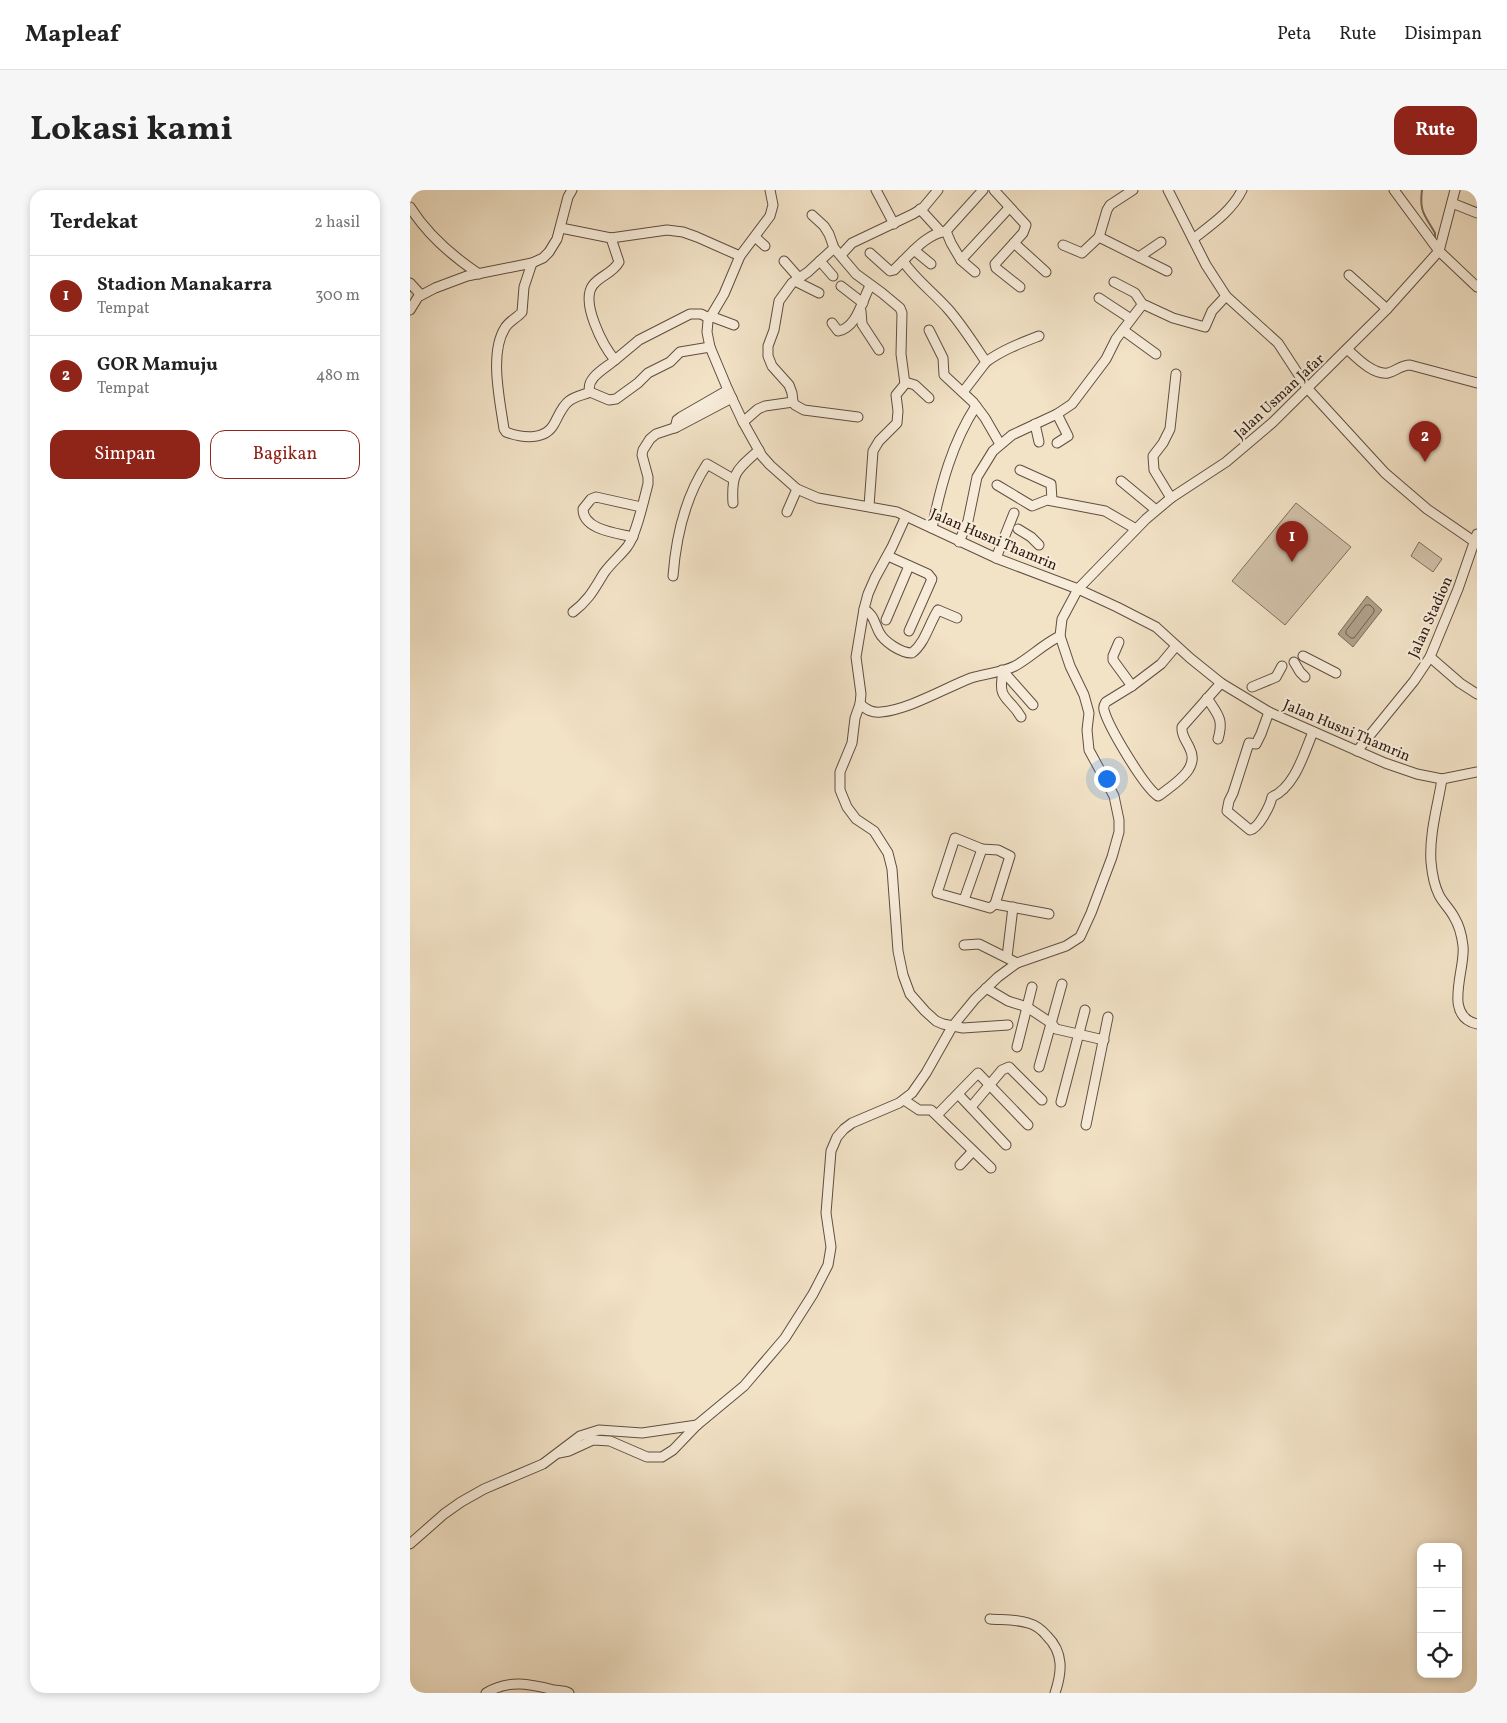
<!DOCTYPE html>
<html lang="id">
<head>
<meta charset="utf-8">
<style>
  :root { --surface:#fff; --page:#f6f6f6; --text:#222; --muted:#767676; --line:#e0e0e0; --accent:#8f2418 }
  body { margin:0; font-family:Vollkorn,serif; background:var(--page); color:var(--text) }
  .controls { position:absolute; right:15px; bottom:15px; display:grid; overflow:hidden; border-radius:10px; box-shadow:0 2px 8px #0003 }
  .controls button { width:45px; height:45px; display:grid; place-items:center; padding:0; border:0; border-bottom:1px solid var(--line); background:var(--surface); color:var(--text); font:25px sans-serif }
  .you { position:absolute; left:696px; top:588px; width:18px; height:18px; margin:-12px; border:4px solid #fff; border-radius:50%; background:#1a73e8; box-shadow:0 0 0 8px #1a73e833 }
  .badge { display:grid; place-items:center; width:32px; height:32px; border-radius:50%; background:var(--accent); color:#fff; font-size:16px; font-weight:700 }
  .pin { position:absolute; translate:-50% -41px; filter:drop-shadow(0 1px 2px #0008) }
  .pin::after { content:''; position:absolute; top:26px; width:18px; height:15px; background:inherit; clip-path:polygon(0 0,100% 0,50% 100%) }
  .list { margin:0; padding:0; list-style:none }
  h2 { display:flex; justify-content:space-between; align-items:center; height:65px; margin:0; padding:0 20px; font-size:21px }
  h2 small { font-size:16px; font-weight:400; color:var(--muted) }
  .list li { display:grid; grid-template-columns:32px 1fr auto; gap:15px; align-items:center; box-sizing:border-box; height:80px; padding:0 20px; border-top:1px solid var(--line) }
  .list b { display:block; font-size:19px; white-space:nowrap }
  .list p { margin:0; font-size:16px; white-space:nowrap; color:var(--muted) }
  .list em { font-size:16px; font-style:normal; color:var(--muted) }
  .actions { display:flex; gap:10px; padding:15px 20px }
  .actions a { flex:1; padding:11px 0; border:1px solid var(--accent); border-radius:15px; text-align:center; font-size:18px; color:var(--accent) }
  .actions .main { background:var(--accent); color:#fff }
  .icon { flex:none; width:28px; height:28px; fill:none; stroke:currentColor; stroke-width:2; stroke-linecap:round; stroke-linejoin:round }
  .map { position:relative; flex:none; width:1067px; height:1503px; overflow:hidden; border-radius:15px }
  header { display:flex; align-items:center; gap:30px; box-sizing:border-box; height:70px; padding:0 25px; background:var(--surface); border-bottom:1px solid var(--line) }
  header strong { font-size:24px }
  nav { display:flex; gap:28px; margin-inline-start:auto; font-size:18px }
  .intro { display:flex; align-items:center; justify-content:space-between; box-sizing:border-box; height:120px; padding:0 30px }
  h1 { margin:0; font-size:35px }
  .button { padding:12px 22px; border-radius:15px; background:var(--accent); color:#fff; font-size:18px; font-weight:700 }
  main { display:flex; gap:30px; padding:0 30px }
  aside { flex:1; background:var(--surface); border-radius:15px; box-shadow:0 2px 8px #0003 }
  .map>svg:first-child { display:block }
</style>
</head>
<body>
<header>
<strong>Mapleaf</strong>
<nav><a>Peta</a><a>Rute</a><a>Disimpan</a></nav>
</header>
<div class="intro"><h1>Lokasi kami</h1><a class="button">Rute</a></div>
<main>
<aside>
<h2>Terdekat<small>2 hasil</small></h2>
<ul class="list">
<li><span class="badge">1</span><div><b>Stadion Manakarra</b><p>Tempat</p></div><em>300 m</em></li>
<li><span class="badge">2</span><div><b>GOR Mamuju</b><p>Tempat</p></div><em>480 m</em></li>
</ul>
<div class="actions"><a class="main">Simpan</a><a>Bagikan</a></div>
</aside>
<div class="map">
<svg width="1067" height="1503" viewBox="0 0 1067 1503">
  <rect width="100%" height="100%" fill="#f2e2c6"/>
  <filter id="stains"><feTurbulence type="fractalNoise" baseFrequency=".004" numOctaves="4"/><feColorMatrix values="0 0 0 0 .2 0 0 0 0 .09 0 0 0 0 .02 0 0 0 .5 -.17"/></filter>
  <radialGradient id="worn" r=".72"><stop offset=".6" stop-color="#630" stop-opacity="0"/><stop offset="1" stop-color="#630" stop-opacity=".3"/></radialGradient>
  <g fill="#d1c0a8" stroke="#806e5e">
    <polygon points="886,313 941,357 875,435 822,391"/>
    <polygon points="1009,352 1032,369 1023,382 1001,366"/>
  </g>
  <polygon fill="#b09f89" stroke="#7c6b5a" points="957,406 972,420 943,457 928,444"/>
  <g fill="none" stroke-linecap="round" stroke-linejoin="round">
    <polygon stroke="#705e4e" stroke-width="1" points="956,415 960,415 964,419 964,422 944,448 941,448 936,444 936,441"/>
    <path stroke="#7c6b5a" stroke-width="2" d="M 1012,0 C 1009,22 1015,25 1025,43 L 1025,50"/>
    <defs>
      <g id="minor">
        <polyline points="360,0 363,15 360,26 330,66 314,104 298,131 297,142 300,157 318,200 333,232 352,266 360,275 387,299 408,308 487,322 586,368 668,399 707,417 746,437 780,468 811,493 859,522 975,573 1007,584 1032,589 1067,582"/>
        <polyline points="466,0 484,34"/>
        <polyline points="584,0 616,35 613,43 604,53 636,82"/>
        <polyline points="758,0 796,75 816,106 868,153 898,199 975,283 1017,319 1065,352"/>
        <polyline points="984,0 1029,61 1067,97"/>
        <polyline points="1042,13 1067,23"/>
        <path d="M 0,17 C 17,44 42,66 69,84"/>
        <polyline points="510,19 531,42"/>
        <polyline points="402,25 414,36 419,44 424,58 446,84 472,103 490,118 492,123 491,164 495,194 486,205 488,221 487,233 469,251 463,261 459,316"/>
        <polyline points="151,38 201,48 257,40 273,42 287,47 330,66"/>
        <polyline points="345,47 355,56"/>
        <polyline points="689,47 757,81"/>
        <path d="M 201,48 L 209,72 C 202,84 191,85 183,95 C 170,112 193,156 205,170 C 196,178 175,188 180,202 L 199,210 L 206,209 L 228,193 L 238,183 L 260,172 L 270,162 L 300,157"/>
        <path d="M 783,49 C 801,35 822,21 832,0"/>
        <polyline points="604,53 585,74 586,78 610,97"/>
        <polyline points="653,55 672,63 689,47 697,20 700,15 723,0"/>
        <polyline points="424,58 398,82 382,93 369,111 364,140 358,156 358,166 362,176 379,195 382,203 383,212 385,215 394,220 448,227"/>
        <polyline points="504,60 521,74"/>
        <path d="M 460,63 L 480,81 L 484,80 L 493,71 C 505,89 523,102 538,119 C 552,135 564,154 576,172 L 553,202"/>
        <polyline points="431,65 442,53 503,24 513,18 528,0"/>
        <polyline points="729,67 751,52"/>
        <polyline points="551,70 541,53 536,41 573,0"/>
        <polyline points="374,71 389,88"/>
        <polyline points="410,71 423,86"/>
        <path d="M 493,71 C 505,59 518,44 536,41"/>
        <path d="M 122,73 L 114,97 L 112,122 C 107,128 99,131 95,138 C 79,163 90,211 94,239 L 96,242 C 112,248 135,251 144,234 C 148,227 152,216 159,211 C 165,206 174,205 180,202"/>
        <polyline points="565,82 551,70 599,18"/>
        <polyline points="939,85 977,119"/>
        <polyline points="385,91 409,103"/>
        <polyline points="704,92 725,103 733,115"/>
        <polyline points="0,93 11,105"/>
        <polyline points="431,96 453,113"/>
        <polyline points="689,108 721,129"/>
        <polyline points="0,120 8,107 25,98 57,86 122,73 133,68 139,62 147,49 158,7 162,0"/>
        <polyline points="451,121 452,134 469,160"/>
        <polyline points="300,126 324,135"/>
        <path d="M 422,133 L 428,141 C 447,138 452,110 460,96"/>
        <polyline points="519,140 533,168 534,185 563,212 575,228 590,254"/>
        <polyline points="713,140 746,164"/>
        <path d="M 937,159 C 947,168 963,185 978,183 C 986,181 991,175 1000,175 L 1067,193"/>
        <polyline points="205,170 229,150 280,124 291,124 299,128"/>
        <path d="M 576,172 C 592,160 611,153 629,146"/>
        <polyline points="495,192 505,195 519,208"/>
        <polyline points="647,224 658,246 647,253"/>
        <polyline points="333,232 348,219 355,216 383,212"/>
        <polyline points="625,234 629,252"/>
        <polyline points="265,238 267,230 271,227 318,200"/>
        <polyline points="610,280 641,294 642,310"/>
        <polyline points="711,291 746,320"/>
        <polyline points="587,295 622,316 637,310 695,321 726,339"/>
        <polyline points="761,308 744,280 743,266 753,253 760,239 766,184"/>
        <path d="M 323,313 C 321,282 327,280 349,260"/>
        <polyline points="377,322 387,299"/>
        <polyline points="496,326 482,357 465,388 458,404 454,419 446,467 451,504 450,514 445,528 442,553 430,582 430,600 437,617 446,629 464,641 478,663 482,679 488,761 493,785 500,804 515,821 526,831 533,834 553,838 598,835"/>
        <path d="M 522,338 C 531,295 542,253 566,216"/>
        <polyline points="608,339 621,347 629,355"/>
        <path d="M 223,347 C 207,343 173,340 173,319 L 181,309 L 186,307 L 231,317"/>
        <polyline points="549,352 558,331 567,287 583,261 602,245 647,224 662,214 696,169 706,149 732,115 735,115 763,128 795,137 802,121 816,106"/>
        <polyline points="478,366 518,384 522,389 499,441"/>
        <polyline points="586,368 604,323"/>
        <path d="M 263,386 C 266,347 275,307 297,274 L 323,289"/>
        <path d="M 454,419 C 464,425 464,432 469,442 C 474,452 491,463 502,463 C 515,453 519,434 528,420 L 547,428"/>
        <path d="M 163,422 C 179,410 184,399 194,383 C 201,373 210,366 217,357 C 226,346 234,309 238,294 L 238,287 L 232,265 L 233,260 L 240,249 L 246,244 L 267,237 L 322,208"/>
        <polyline points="476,430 499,376"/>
        <polyline points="709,452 703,466 703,470 722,496 751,474 766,456"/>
        <polyline points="893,466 926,483"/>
        <polyline points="1020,467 1050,493 1067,504"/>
        <polyline points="884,472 890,482 895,487"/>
        <polyline points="592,480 623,515"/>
        <path d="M 593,482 C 587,511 599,506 611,527"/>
        <path d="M 722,496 L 696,512 C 694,515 693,516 694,520 C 698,536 734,597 748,606 L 750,605 C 764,594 790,579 780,559 C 777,551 771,546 772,537 L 811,493"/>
        <polyline points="842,497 866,487 872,476"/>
        <path d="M 797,508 C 808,525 814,529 808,549"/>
        <path d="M 450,514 C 457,520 462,523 471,522 C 498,520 535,498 561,488 C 576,483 591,483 605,476 C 621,467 632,455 650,446"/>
        <path d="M 859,522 L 851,544 L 846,554 L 839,553 L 823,603 L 819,611 L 817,621 L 840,640 C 849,638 860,616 862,607 C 885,597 894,563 903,542"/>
        <polyline points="947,561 1004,491 1020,467 1048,399 1067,344"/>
        <path d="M 1032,589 C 1028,615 1019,644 1021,672 C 1022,683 1024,695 1029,705 C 1033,713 1040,719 1044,727 C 1049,735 1052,747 1053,756 C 1056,779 1032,826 1067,834"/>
        <polygon points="545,648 572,659 588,660 600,666 585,714 580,718 527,703"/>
        <polyline points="554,710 572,659"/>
        <polyline points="585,714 639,724"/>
        <polyline points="554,755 569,754 607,773"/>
        <polyline points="597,767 603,717"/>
        <polyline points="576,798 598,811 617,817 641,833 646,839 694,850"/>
        <polyline points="607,857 622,797"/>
        <polyline points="629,877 652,794"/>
        <polyline points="548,904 596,955"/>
        <polyline points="494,910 509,920 521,920 581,978"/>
        <polyline points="651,912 675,820"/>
        <polyline points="561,917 592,880 599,877 632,910"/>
        <polyline points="527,925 568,883 618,935"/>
        <polyline points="676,935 698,827"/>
        <polyline points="550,975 563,961"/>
        <polyline points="149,1263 159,1261 183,1250 200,1251 237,1267 252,1267 263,1260 287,1235 334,1196 375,1148 403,1104 418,1075 421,1057 416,1023 421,961 427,947 434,939 442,933 489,913 502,903 516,883 542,837 565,809 588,787 607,773 656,756 670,747 681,723 702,667 709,642 709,630 704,606 679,560 677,540 679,523 674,505 660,476 650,446 652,429 668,399 736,329 761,308 816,272 862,233 977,119 1029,61 1045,0"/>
        <polyline points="0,1354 34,1324 51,1312 74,1299 133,1274 170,1246 189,1240 232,1243 287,1235"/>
        <path d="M 580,1429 C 592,1430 606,1429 618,1433 C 626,1435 632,1440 637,1446 C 654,1463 652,1482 645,1503"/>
        <path d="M 76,1503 C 99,1489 120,1494 144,1500 C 149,1501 154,1500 159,1503"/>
      </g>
    </defs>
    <use href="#minor" stroke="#604e40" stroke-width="11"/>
    <use href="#minor" stroke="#f7ecda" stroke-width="9"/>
  </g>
  <g text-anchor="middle" stroke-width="4.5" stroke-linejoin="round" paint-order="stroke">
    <g font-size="15" fill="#2f1c13" stroke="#f7ecda">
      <text transform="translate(869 206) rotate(-43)" y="5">Jalan Usman Jafar</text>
      <text transform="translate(584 349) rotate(23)" y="5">Jalan Husni Thamrin</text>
      <text transform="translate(1020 427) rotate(-66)" y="5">Jalan Stadion</text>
      <text transform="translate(937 540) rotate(23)" y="5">Jalan Husni Thamrin</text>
    </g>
  </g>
  <rect width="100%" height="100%" filter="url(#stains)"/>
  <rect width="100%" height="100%" fill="url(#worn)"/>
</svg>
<div class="controls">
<button>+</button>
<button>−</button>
<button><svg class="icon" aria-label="locate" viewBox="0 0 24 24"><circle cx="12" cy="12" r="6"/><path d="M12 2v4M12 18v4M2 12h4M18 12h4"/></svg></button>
</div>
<div class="you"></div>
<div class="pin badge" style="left:882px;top:372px">1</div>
<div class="pin badge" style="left:1015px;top:272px">2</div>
</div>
</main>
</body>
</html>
